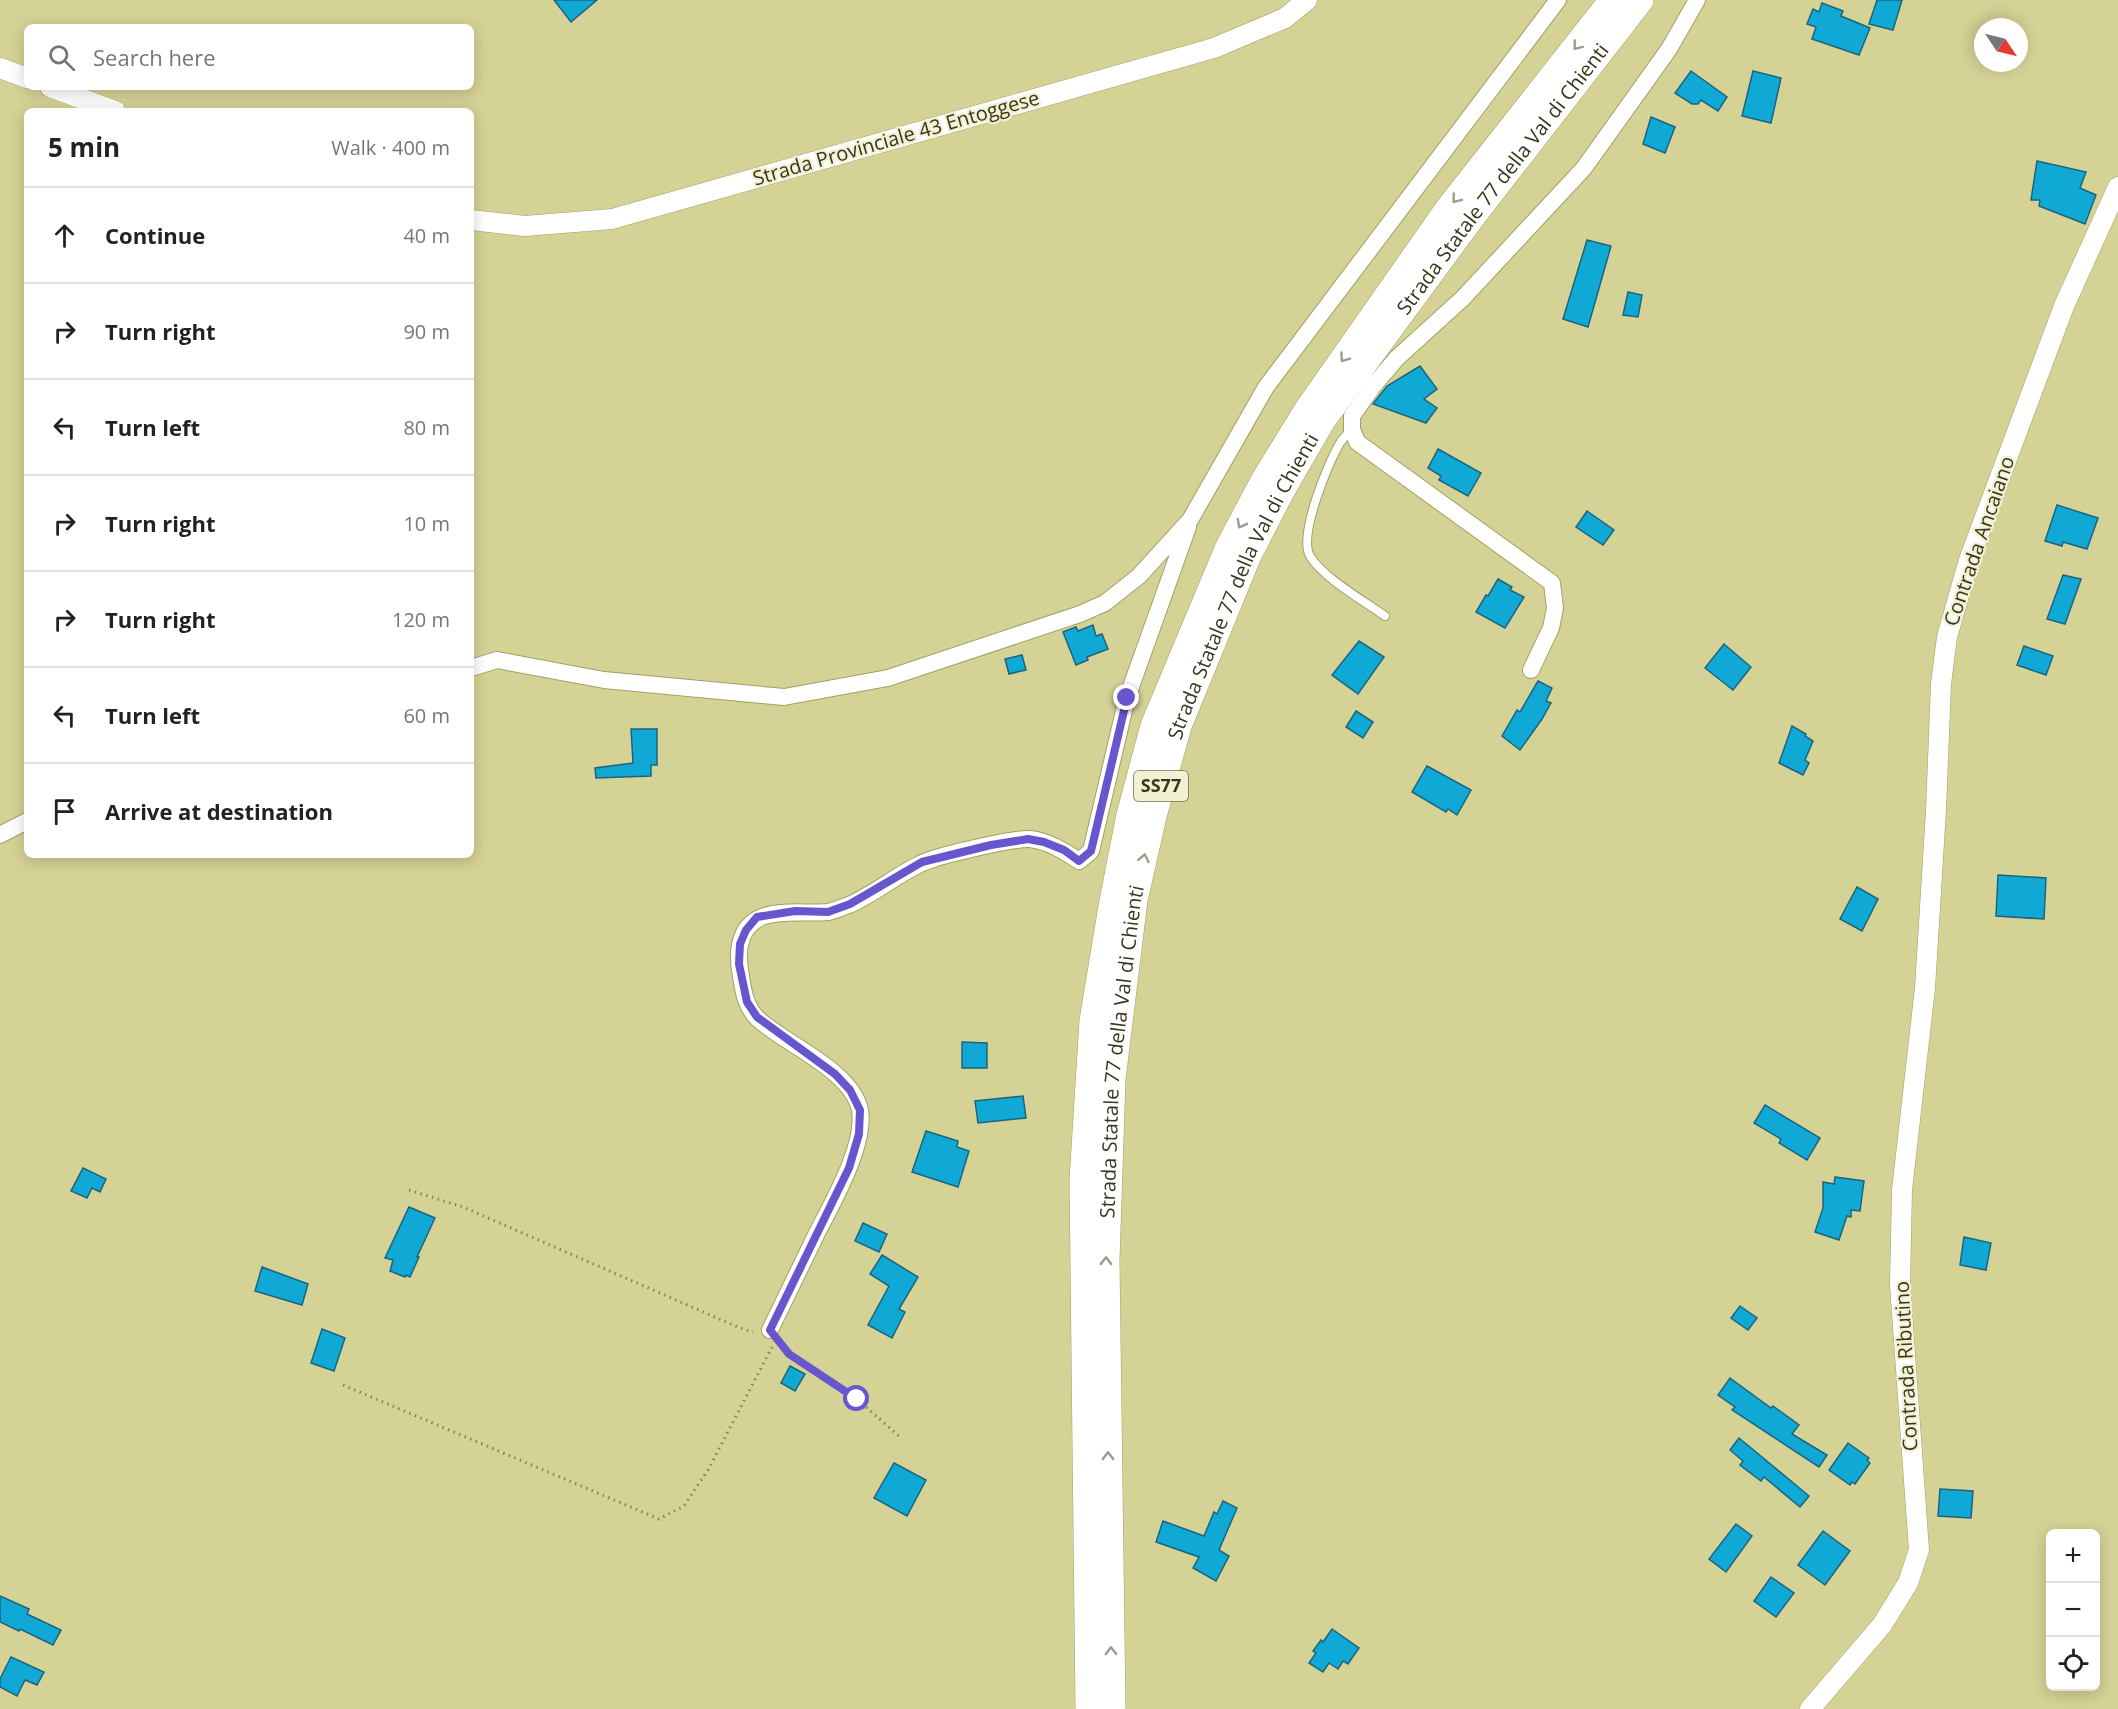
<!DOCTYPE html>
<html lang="en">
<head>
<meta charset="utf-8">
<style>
  :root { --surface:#fff; --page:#f6f6f6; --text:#222; --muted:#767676; --line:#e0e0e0 }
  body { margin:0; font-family:"Open Sans",sans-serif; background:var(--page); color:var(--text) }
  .controls { position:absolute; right:18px; bottom:18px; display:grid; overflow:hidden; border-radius:9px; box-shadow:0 3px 15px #0003 }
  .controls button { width:54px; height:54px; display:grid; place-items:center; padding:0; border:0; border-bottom:2px solid var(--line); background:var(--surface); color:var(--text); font:30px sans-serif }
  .compass { position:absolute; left:1974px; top:18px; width:54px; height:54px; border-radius:50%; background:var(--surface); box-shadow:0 3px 15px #0003; rotate:125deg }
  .stop { position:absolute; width:18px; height:18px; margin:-14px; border:4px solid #6856cf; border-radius:50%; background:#fff }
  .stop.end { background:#6856cf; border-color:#fff; box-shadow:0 2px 6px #0008 }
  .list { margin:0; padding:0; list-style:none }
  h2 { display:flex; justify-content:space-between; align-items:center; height:78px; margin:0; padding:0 24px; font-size:26px }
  h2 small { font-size:20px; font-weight:400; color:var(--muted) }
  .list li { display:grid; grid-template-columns:39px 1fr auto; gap:18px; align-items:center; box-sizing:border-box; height:96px; padding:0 24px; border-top:2px solid var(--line) }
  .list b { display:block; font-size:22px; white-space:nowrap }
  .list em { font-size:20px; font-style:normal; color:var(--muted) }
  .icon { flex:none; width:33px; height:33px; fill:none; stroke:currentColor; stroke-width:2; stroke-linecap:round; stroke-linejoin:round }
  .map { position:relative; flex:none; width:2118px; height:1709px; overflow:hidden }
  .search { position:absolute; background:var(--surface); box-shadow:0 3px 15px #0003; left:24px; top:24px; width:450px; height:66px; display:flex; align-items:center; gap:15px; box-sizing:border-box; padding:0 21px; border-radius:9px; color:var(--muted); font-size:22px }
  .panel { position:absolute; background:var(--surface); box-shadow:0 3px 15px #0003; left:24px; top:108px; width:450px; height:750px; border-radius:9px }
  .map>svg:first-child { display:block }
</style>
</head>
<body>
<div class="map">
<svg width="2118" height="1709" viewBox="0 0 2118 1709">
  <rect width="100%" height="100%" fill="#d5d296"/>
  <g fill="#10a9d5" stroke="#1c647d" stroke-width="1.5">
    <polygon points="554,0 597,0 571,22"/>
    <polygon points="1877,0 1902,0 1893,30 1869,24"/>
    <polygon points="1822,3 1843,11 1841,16 1870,28 1859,55 1812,39 1816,27 1807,24 1813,9 1819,12"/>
    <polygon points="1691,71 1727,97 1718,111 1701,100 1698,104 1692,104 1675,93"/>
    <polygon points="1753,71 1781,78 1771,123 1742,116"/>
    <polygon points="1651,117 1675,127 1665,153 1643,144"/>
    <polygon points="2037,161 2086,172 2080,188 2096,195 2085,224 2039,206 2040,200 2031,200"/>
    <polygon points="1587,240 1611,246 1588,327 1563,319"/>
    <polygon points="1628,292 1642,295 1638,317 1623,315"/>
    <polygon points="1420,366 1437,389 1424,399 1437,408 1426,423 1373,404 1387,386"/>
    <polygon points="1438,449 1481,473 1468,496 1439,480 1441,476 1428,468"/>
    <polygon points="2057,505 2098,518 2087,549 2063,542 2062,546 2045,541"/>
    <polygon points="1587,511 1614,530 1603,545 1576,527"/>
    <polygon points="2063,575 2081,579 2065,624 2047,619"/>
    <polygon points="1498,579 1512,587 1510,590 1524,597 1505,628 1476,612 1486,595 1488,596"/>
    <polygon points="1093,625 1096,636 1102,634 1108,649 1087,657 1088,660 1076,665 1063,632 1076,627 1078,631"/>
    <polygon points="1359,641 1384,657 1358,694 1332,675"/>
    <polygon points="1724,644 1751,667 1733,690 1705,668"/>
    <polygon points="2024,646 2053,656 2046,675 2017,665"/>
    <polygon points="1022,655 1026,670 1009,674 1005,659"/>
    <polygon points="1538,681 1552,688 1546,701 1551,703 1542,719 1520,750 1502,736 1517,710 1520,712"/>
    <polygon points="1356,711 1373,722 1363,738 1346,727"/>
    <polygon points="1792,726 1806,734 1805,736 1813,741 1805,760 1809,763 1803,775 1779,763"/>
    <polygon points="631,729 657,729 657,765 651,765 651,776 596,778 595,768 633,763"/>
    <polygon points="1427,766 1471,790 1457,815 1448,809 1446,812 1412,792"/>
    <polygon points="1998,875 2046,878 2044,919 1996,916"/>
    <polygon points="1857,887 1878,899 1862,931 1840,919"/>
    <polygon points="962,1042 987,1043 987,1068 962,1068"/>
    <polygon points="1023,1096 1026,1118 978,1123 975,1101"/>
    <polygon points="1765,1105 1820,1138 1807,1160 1779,1143 1781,1139 1754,1123"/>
    <polygon points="926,1131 958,1141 957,1147 969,1151 958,1187 912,1172"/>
    <polygon points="83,1168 106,1179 100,1192 92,1188 87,1198 71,1191"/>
    <polygon points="1835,1177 1864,1181 1860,1211 1851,1210 1851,1217 1847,1216 1839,1240 1815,1232 1823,1208 1823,1182 1834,1184"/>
    <polygon points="409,1207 435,1218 417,1257 419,1257 410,1277 406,1275 405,1277 390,1271 393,1260 385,1258"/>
    <polygon points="863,1223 887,1234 879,1252 855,1241"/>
    <polygon points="1964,1237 1991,1243 1986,1270 1960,1265"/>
    <polygon points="882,1255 918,1277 899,1309 905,1312 892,1338 868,1325 889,1286 870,1274"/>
    <polygon points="262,1267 308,1284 302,1305 255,1291"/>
    <polygon points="1740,1306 1757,1318 1748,1330 1731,1318"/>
    <polygon points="322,1329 345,1338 334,1371 311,1363"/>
    <polygon points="790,1366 805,1374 795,1391 781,1383"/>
    <polygon points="1730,1378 1771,1408 1773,1406 1799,1425 1792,1434 1827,1455 1819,1467 1732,1410 1735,1407 1718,1395"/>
    <polygon points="1739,1438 1809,1496 1800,1507 1764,1477 1761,1481 1740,1465 1743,1461 1730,1450"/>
    <polygon points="1848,1443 1869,1458 1867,1460 1870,1463 1855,1484 1852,1482 1850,1485 1829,1470"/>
    <polygon points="894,1463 926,1480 907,1516 874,1498"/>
    <polygon points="1940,1489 1973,1491 1971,1518 1938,1516"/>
    <polygon points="1223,1501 1237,1508 1219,1550 1229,1556 1216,1581 1193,1568 1199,1557 1156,1542 1163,1521 1204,1536 1214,1512 1217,1514"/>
    <polygon points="1736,1524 1752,1536 1726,1572 1709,1559"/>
    <polygon points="1823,1531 1850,1551 1825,1585 1798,1565"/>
    <polygon points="1771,1577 1794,1593 1776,1617 1754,1601"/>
    <polygon points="0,1596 29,1609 27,1614 61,1630 53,1645 20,1629 19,1631 0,1622"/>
    <polygon points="1332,1629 1359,1648 1348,1664 1343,1661 1338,1669 1329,1663 1323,1672 1309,1663 1316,1653 1313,1651 1321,1640 1323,1642"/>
    <polygon points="11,1657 44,1672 37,1685 25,1680 17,1696 0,1687 0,1679"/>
  </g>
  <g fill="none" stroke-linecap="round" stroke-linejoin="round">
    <defs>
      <path id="service" d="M 1352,429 C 1348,434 1343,438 1340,443 C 1328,463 1298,536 1310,556 C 1322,577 1364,601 1385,616"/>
      <g id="minor">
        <polyline points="471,668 497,660 604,680 784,697 888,678 1080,614 1105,603 1139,576 1190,520 1266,387 1558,0"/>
        <polyline points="1531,670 1551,628 1555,608 1552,583 1357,442 1352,429 1352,416 1374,385 1397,358 1463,298 1584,168 1669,49 1697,0"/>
        <polyline points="0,835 27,821"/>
        <path d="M 770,1330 C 785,1299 800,1268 815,1237 C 831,1205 866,1146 860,1110 C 852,1070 784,1044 757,1018 C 746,1007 743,991 741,976 C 739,966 738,955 740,945 C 748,902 797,915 828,912 C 834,911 843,907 849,905 C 874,894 895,876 920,864 C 935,856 1014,838 1030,839 C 1048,841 1064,851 1079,861 L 1091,851 L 1127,698 L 1188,527"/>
      </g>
      <g id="tertiary">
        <polyline points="0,68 27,78"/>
        <polyline points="50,87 115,111"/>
        <polyline points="471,220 525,226 612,219 1214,48 1285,18 1307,0"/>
        <polyline points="1810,1709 1882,1625 1908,1583 1919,1550 1900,1285 1902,1190 1925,988 1936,810 1941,684 1947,637 1969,560 2064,306 2118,187"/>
      </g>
      <g id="trunk">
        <polyline points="1089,1709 1083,1180 1093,1021 1113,901 1130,815 1154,726 1229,547 1264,481 1307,411 1450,207 1613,0"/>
        <path id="s1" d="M 1112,1709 L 1106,1260 L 1112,1079 L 1134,900 L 1153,816 L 1178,726 L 1248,555 L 1281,491 L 1322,420 L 1470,219 L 1640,0"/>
      </g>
    </defs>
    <use href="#service" stroke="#a3a065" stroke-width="10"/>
    <use href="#minor" stroke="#a3a065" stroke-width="18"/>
    <use href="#tertiary" stroke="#a3a065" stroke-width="21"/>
    <use href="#trunk" stroke="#a3a065" stroke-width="28"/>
    <g stroke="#86845a" stroke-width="3" stroke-dasharray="1.5 4.5" stroke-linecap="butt">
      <polyline points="409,1190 463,1207 740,1328 753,1332"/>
      <polyline points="779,1344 789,1355 857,1399 901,1438"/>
      <polyline points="343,1385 659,1519 684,1506 708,1470 772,1347"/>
    </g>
    <use href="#service" stroke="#fff" stroke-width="8"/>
    <use href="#minor" stroke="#fff" stroke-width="16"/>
    <use href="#tertiary" stroke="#fff" stroke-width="20"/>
    <use href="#trunk" stroke="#fff" stroke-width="27"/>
  </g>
  <defs><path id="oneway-chevron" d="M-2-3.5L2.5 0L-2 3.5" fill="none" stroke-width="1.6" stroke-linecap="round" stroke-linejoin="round" transform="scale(1.5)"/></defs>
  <g stroke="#9c9b8e">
    <use href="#oneway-chevron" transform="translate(1577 46) rotate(128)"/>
    <use href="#oneway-chevron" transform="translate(1456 199) rotate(128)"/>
    <use href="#oneway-chevron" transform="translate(1344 358) rotate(125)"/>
    <use href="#oneway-chevron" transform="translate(1241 524) rotate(118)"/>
    <use href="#oneway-chevron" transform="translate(1144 858) rotate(-78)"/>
    <use href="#oneway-chevron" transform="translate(1106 1261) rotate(-89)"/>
    <use href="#oneway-chevron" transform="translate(1108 1456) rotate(-91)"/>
    <use href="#oneway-chevron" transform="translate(1111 1651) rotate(-91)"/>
  </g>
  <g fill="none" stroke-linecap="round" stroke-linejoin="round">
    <polyline stroke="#6856cf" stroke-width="8" points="857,1399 789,1354 770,1330 849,1168 859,1134 860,1110 850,1090 835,1074 757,1017 747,1002 739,964 740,944 746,930 757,917 795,911 828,912 850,904 922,862 991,845 1028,839 1044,842 1064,850 1079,861 1091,851 1127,698"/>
  </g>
  <g text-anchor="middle" stroke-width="4.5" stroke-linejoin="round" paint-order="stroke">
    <rect fill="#f2f1d3" stroke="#706f54" stroke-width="1.5" x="1134" y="771" width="54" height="30" rx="4.5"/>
    <g font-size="18" font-weight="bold" fill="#38371e">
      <text x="1161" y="792">SS77</text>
    </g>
    <g font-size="20" fill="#38371e" stroke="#f2f1d3">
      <text transform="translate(896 138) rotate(-16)" y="7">Strada Provinciale 43 Entoggese</text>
      <text dy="7" stroke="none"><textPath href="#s1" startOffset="1630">Strada Statale 77 della Val di Chienti</textPath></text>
      <text transform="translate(1979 541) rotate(-71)" y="7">Contrada Ancaiano</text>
      <text dy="7" stroke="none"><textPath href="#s1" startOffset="1144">Strada Statale 77 della Val di Chienti</textPath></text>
      <text dy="7" stroke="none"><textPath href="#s1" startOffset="658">Strada Statale 77 della Val di Chienti</textPath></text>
      <text transform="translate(1906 1366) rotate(-93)" y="7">Contrada Ributino</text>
    </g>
  </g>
</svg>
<div class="controls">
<button>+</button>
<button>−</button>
<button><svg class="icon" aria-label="locate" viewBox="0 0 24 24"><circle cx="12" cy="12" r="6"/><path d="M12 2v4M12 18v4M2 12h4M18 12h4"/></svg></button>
</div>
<svg class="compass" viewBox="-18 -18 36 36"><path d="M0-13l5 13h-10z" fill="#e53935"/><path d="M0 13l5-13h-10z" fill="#767676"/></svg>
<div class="stop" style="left:857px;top:1399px"></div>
<div class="stop end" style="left:1127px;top:698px"></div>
<div class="search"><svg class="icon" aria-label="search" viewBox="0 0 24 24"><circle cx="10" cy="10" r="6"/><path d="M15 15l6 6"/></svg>Search here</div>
<section class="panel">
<h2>5 min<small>Walk · 400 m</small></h2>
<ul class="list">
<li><svg class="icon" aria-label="ahead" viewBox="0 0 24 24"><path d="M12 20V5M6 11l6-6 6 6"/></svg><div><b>Continue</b></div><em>40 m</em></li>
<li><svg class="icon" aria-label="right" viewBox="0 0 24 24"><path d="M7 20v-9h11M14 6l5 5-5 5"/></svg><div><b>Turn right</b></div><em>90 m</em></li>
<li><svg class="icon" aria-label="left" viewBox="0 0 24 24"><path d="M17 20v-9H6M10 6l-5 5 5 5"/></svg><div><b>Turn left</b></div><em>80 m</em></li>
<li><svg class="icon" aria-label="right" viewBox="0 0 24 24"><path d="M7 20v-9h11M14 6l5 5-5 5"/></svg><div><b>Turn right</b></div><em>10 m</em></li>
<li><svg class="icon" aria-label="right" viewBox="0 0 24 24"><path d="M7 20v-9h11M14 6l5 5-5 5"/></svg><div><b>Turn right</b></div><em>120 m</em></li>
<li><svg class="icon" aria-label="left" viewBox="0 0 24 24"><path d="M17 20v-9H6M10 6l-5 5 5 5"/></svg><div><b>Turn left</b></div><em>60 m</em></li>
<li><svg class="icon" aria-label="arrive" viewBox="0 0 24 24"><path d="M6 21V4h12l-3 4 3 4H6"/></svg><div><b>Arrive at destination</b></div></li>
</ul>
</section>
</div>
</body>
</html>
